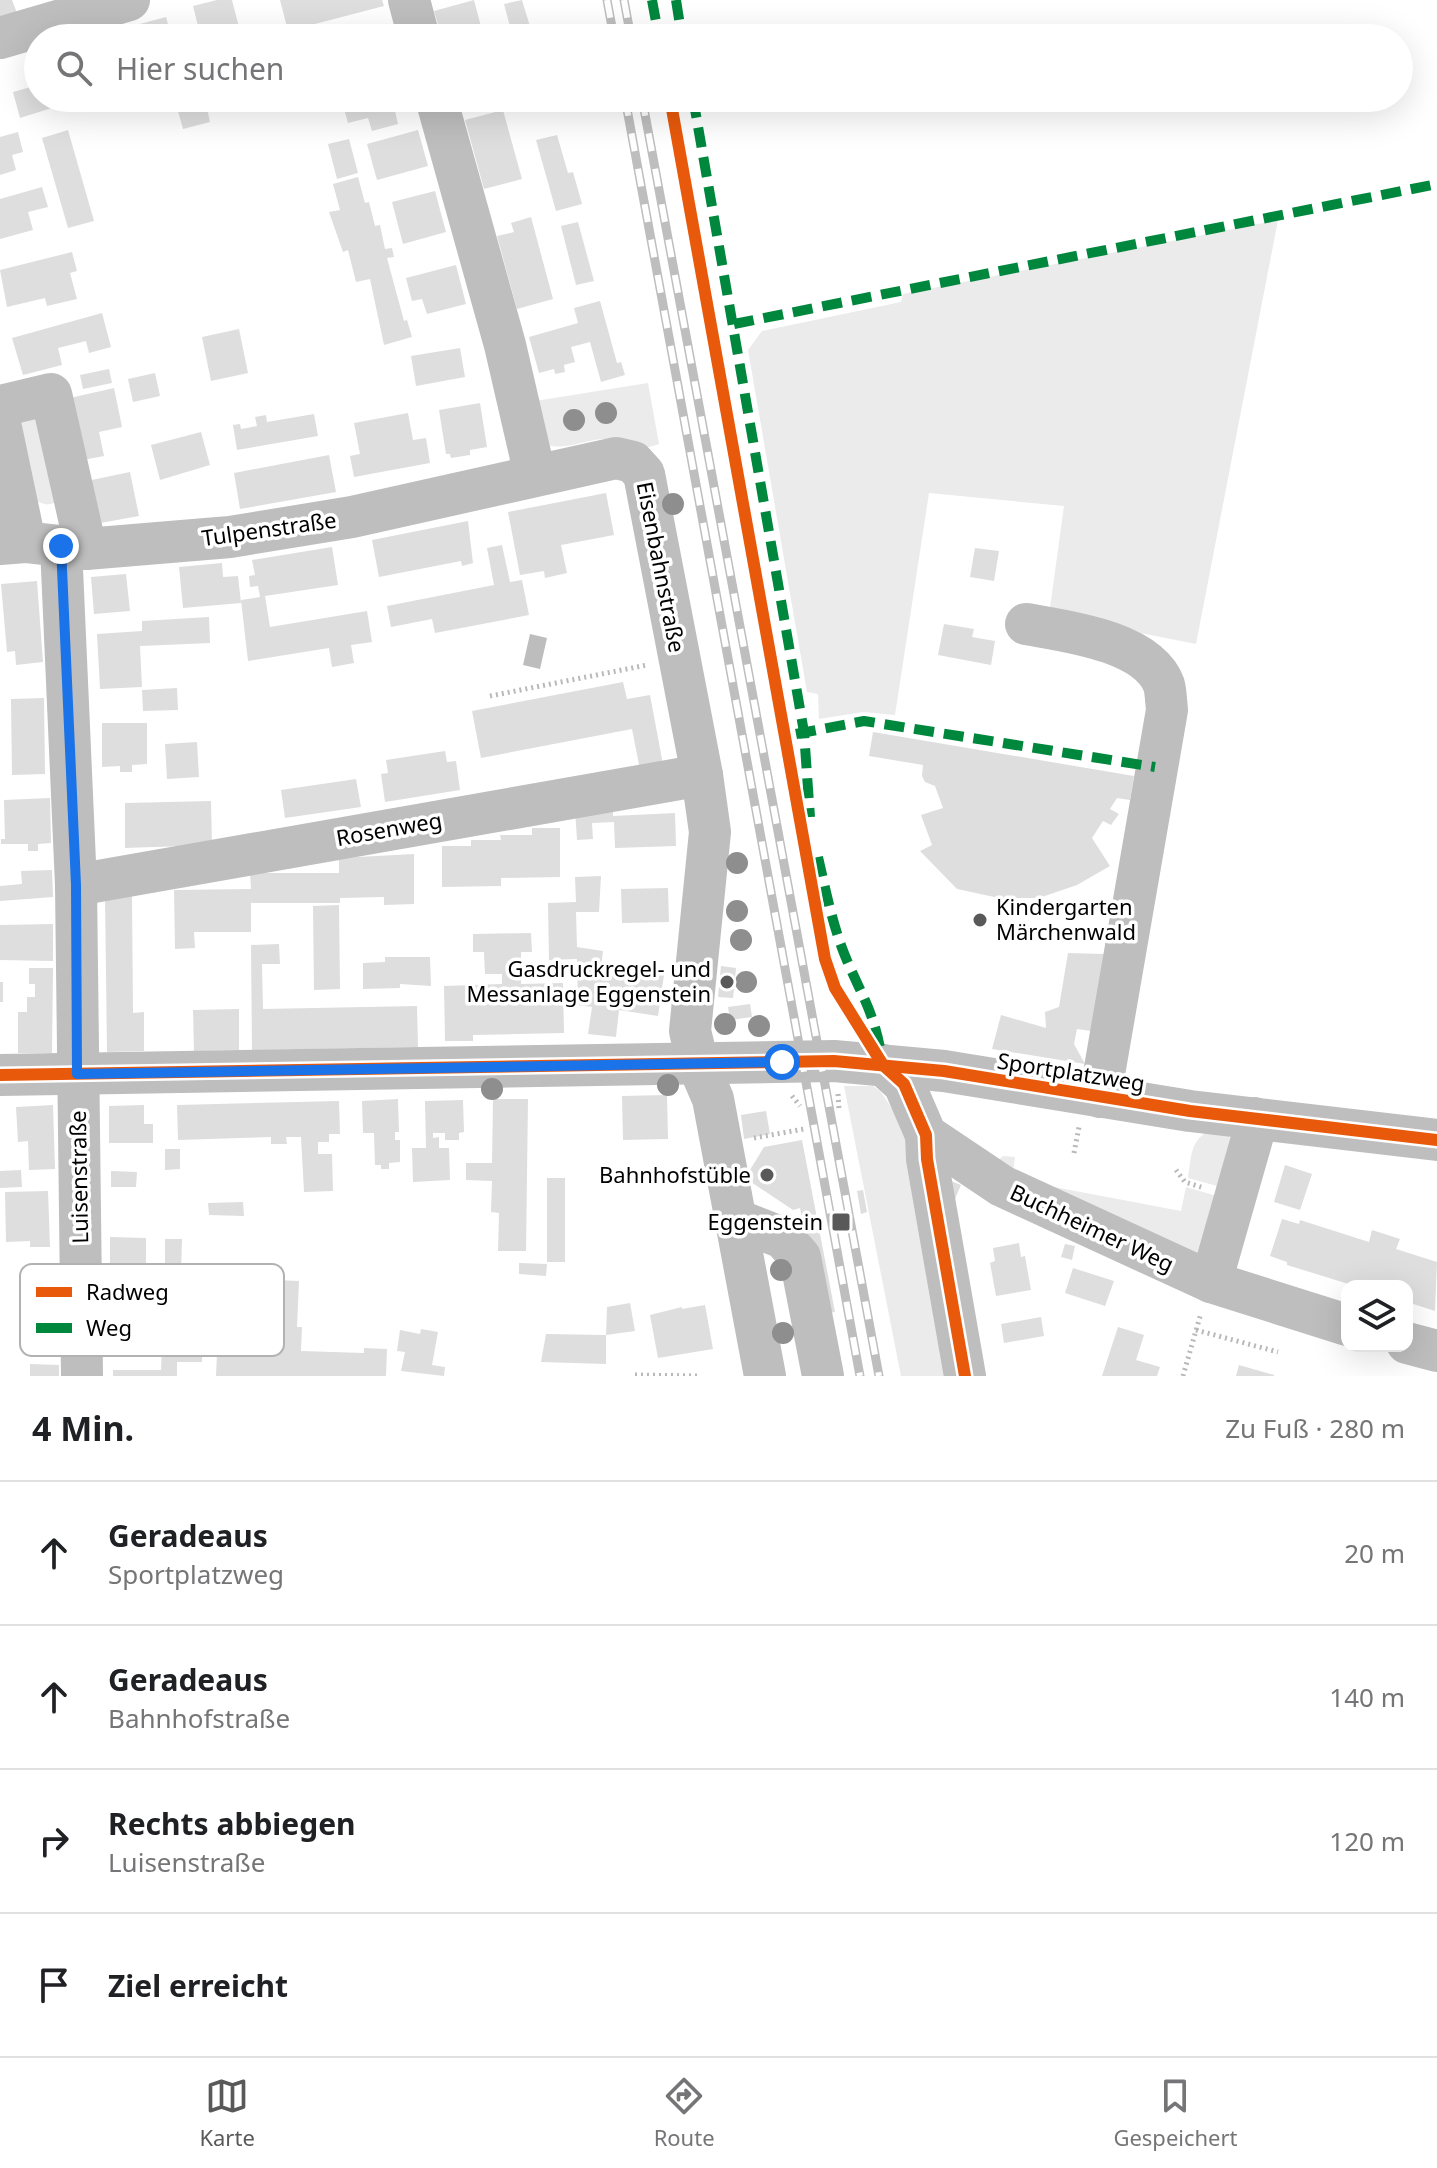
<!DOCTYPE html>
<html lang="de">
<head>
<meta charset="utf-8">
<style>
  :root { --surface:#fff; --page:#f2f2f2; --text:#202124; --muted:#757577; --line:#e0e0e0; --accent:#595959 }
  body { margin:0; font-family:"Noto Sans",sans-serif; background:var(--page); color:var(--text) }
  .controls { position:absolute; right:24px; bottom:24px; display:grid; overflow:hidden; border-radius:16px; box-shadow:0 8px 32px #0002 }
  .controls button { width:72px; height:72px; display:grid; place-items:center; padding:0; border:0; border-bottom:2px solid var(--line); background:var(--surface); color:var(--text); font:40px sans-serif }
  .stop { position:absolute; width:24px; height:24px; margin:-18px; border:6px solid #1a73e8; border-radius:50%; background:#fff }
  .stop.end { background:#1a73e8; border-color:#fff; box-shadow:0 2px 8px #0008 }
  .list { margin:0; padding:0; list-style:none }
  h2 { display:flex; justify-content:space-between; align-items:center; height:104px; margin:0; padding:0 32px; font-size:34px }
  h2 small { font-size:26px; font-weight:400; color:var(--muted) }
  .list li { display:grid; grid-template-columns:52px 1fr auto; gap:24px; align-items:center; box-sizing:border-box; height:144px; padding:0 32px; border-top:2px solid var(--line) }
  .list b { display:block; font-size:30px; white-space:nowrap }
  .list p { margin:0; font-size:26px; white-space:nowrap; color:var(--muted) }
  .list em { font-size:26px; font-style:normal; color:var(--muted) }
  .icon { flex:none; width:44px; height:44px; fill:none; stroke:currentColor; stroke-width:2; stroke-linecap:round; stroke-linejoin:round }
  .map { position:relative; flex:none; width:1437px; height:1376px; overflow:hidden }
  .search { position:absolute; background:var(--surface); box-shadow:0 8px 32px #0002; left:24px; right:24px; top:24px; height:88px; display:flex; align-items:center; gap:20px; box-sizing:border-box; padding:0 28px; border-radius:44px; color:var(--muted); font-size:30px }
  .sheet { height:680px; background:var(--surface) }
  nav { display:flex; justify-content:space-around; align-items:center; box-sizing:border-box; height:112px; border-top:2px solid var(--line); background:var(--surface); font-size:22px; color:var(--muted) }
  nav a { display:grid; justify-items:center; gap:4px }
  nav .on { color:var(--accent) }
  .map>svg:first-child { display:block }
</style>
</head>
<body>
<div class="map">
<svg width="1437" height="1376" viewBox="0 0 1437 1376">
  <rect width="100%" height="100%" fill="#fff"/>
  <g fill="#ebebeb">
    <polygon points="1278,220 1196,644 1049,615 1064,506 929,493 895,715 863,712 819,719 818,694 807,692 748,350 762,331 901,302 903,294"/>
    <path d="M 648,383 L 659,444 L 639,450 C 629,445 618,439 607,439 C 587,438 567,451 548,445 L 535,401 Z"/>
    <path d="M 33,403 L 60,500 C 50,506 44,506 34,499 L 20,416 Z"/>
    <polygon points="844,1086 873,1086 880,1091 902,1123 956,1376 901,1376"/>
    <path d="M 1210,1131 L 1224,1132 L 1235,1142 L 1228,1189 L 1188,1178 C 1191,1160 1190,1138 1210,1131 Z"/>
    <path d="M 1003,1156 L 1015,1157 L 1012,1179 L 1181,1211 L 1186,1187 L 1224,1198 L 1205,1266 L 1198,1267 L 1004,1180 C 994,1172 993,1164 1003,1156 Z"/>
  </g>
  <polygon fill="#bdbdbd" points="530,634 547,638 540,669 523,665"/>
  <g fill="#dedede">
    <polygon points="0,0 12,0 17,13 0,19"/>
    <polygon points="217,0 232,0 241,35 201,38 193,6"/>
    <polygon points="280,0 382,0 384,6 288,31"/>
    <polygon points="474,0 484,38 442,38 434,11"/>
    <polygon points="522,0 529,23 533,38 513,38 504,4"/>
    <polygon points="166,17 172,38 128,38 125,28"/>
    <polygon points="38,85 38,98 56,98 58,106 20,118 13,92"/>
    <polygon points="201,98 244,98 244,99 207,108 210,122 183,129 176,104"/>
    <polygon points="341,98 409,98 411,106 395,111 398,124 372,131 368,118 348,123"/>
    <polygon points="519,98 549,98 550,103 523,111"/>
    <polygon points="503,110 522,179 484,189 465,120"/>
    <polygon points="68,130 94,221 68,228 42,138"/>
    <polygon points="418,130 428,166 377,180 367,144"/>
    <polygon points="18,132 23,152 12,155 16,170 0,175 0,137"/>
    <polygon points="557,135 568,173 573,172 582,204 556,211 536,140"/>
    <polygon points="349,139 358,173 337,179 328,144"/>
    <polygon points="358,177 365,203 369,202 375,226 380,225 385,249 392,248 394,257 387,258 404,321 407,320 412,337 384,345 370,279 356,282 348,250 343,252 329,212 340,210 333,184"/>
    <polygon points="42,187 48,207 28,212 33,230 0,239 0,199"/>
    <polygon points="435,191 446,232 403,244 392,202"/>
    <polygon points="531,217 553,299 517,309 497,236 514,232 511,223"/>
    <polygon points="578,222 594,281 576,285 561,226"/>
    <polygon points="72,252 77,271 70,273 77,299 47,306 45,298 7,307 0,270"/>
    <polygon points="456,265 466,304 427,314 422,299 412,301 406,278"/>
    <polygon points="600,301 617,363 621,362 625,375 601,382 590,342 571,347 575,362 564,365 565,372 555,374 554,369 539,373 529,337 578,323 574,308"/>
    <polygon points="102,313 111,347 89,353 86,341 58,348 62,365 23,375 12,338"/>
    <polygon points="239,329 248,373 211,381 202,337"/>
    <polygon points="460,348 465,377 416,386 411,356"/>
    <polygon points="109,369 112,383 83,389 80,375"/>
    <polygon points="155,373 160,396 133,402 128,379"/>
    <polygon points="114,388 122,427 99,432 104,456 83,460 70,398"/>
    <polygon points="480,403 487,447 470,450 470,455 451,458 450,454 446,454 439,410"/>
    <polygon points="408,413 413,440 426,438 430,463 354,477 350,456 360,454 354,423"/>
    <polygon points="314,414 318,436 237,450 233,425 240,424 241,429 257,426 255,417 266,415 267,422"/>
    <polygon points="201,432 210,465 160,480 151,445"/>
    <polygon points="329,455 336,492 240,509 234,473"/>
    <polygon points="130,472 139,516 95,524 87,481"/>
    <polygon points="606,493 614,535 561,545 567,573 545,578 544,571 520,575 508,512"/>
    <polygon points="468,521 473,563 462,566 461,561 379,577 372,540"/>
    <polygon points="502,545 510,582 522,580 529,615 435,633 432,619 391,627 387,606 494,585 487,548"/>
    <polygon points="332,547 338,585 265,596 270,627 367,611 372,642 351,645 354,663 332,667 329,648 248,661 241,600 260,597 258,586 250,587 249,576 255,575 252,560"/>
    <polygon points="975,548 999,551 994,581 970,577"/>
    <polygon points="222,563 223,577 238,576 241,603 183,608 179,567"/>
    <polygon points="126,574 130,611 94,614 91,577"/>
    <polygon points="37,581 43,662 16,665 15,651 7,652 1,584"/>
    <polygon points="209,617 210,643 140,646 142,687 100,689 97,634 142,631 142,621"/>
    <polygon points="944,624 974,629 972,637 995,641 991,665 938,655"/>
    <polygon points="623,682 627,699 650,695 664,770 641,775 632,729 481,758 472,711"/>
    <polygon points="177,688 178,710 143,711 142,690"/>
    <polygon points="44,698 45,774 12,775 11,699"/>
    <polygon points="102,723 147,723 147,764 132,765 132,772 120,772 120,766 102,767"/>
    <polygon points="873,732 1134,776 1130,800 1117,798 1110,809 1119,814 1111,825 1103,821 1092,838 1110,866 1077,885 1039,898 999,898 957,889 920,851 932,845 921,815 943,808 935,786 925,782 922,776 923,765 869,756"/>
    <polygon points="197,742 199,777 167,779 165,744"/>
    <polygon points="445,751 447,762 456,761 460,790 385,802 381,774 388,773 386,760"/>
    <polygon points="356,779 361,807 285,818 281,790"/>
    <polygon points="50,798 51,843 38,844 38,851 28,851 28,844 1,844 1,839 5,839 4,800"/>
    <polygon points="211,801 212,845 125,848 125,803"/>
    <polygon points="613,802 613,816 675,813 676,846 615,848 614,822 592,823 593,839 577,840 575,809"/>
    <polygon points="532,828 560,828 560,877 501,878 501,886 442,887 442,846 471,846 471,840 501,840 500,835 532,835"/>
    <polygon points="414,854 414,904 384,905 384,897 340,898 340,903 251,903 251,932 194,932 195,948 175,949 174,890 251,889 250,873 339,873 339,858"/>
    <polygon points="52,870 53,897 0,901 0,886 22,884 21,871"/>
    <polygon points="601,876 599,912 576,912 577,947 603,951 601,967 664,975 658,1016 619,1010 616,1037 588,1034 592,1007 578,1005 577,959 549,960 548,903 576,902 575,877"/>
    <polygon points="668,888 669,922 622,923 621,889"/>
    <polygon points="105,896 132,896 133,1013 144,1012 144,1051 107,1052"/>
    <polygon points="339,905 340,989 314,990 313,906"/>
    <polygon points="53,924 53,961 0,960 0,925"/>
    <polygon points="531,933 532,952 521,952 521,984 563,983 564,1033 473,1035 473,1041 445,1041 444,986 502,984 502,974 485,974 484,952 473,952 473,934"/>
    <polygon points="279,944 280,964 262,964 263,1009 417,1006 418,1047 252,1050 251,945"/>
    <polygon points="1068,953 1104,954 1091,1031 1077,1029 1074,1044 1085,1064 992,1049 1001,1015 1046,1028 1045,1012 1059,1007"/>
    <polygon points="385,957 430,957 431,986 400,984 400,988 363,989 363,963 385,962"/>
    <polygon points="721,966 736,968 733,998 718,997"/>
    <polygon points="29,968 53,968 52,1053 18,1053 18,1012 27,1012 27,997 35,997 35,984 29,984"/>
    <rect x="0" y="982" width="3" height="20"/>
    <polygon points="750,1004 752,1017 730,1020 728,1007"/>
    <polygon points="239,1009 239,1050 194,1051 193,1010"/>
    <polygon points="667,1095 668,1139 623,1140 622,1096"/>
    <polygon points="398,1099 399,1132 395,1132 395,1140 400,1140 400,1162 389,1163 389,1169 381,1169 381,1165 375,1165 374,1133 363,1133 362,1101"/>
    <polygon points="493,1099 528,1099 526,1251 498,1251 499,1213 491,1212 492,1181 466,1180 466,1163 492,1163"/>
    <polygon points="463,1100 464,1132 459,1133 459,1140 445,1140 445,1133 433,1133 433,1138 439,1137 439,1148 449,1148 450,1180 413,1182 412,1148 426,1148 425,1101"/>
    <polygon points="339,1101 340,1134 329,1134 329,1142 318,1142 318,1154 332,1154 333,1191 304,1192 301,1137 286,1137 287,1144 271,1144 271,1137 178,1140 177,1105"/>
    <polygon points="53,1105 55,1169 29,1170 28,1141 18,1142 16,1107"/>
    <polygon points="144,1105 144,1124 153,1124 153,1143 109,1143 109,1106"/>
    <polygon points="766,1111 770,1134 744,1139 741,1115"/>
    <polygon points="802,1140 835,1312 821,1314 800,1208 793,1210 745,1178 764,1147"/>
    <polygon points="165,1149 180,1149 180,1169 165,1170"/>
    <polygon points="1285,1165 1312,1174 1300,1210 1274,1202"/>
    <polygon points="21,1170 22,1187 0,1188 0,1171"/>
    <polygon points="111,1171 137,1172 136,1187 111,1187"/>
    <rect x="547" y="1178" width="18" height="84"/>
    <polygon points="951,1181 961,1185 955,1199"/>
    <polygon points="863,1190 867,1212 861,1214 857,1191"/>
    <polygon points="48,1191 50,1247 30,1247 30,1241 6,1242 5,1192"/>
    <polygon points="243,1202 244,1216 209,1215 208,1203"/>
    <polygon points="1282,1219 1299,1224 1300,1220 1369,1242 1372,1230 1400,1239 1396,1249 1437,1262 1435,1311 1407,1302 1407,1286 1355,1286 1287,1265 1287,1262 1270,1256"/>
    <polygon points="110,1237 146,1238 146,1273 157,1273 156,1305 110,1305"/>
    <polygon points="165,1239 182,1239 181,1274 165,1274"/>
    <polygon points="1019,1243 1021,1257 1025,1256 1031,1290 996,1296 990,1263 995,1261 993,1248"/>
    <polygon points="1065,1244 1075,1246 1072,1260 1061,1257"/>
    <polygon points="519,1263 547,1264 546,1276 519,1274"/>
    <polygon points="1073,1268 1114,1281 1105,1306 1065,1293"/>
    <polygon points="276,1280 299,1281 297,1327 302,1327 301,1351 364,1353 364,1348 387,1349 386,1376 216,1376 217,1354 224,1354 224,1346 240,1346 241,1325 252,1325 252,1316 269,1317 268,1327 274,1327"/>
    <polygon points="630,1303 635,1331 606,1335 607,1307"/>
    <polygon points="705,1305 713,1349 658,1358 650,1315 682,1307 682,1309"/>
    <polygon points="1041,1317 1044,1336 1004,1343 1001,1324"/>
    <polygon points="158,1318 203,1320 202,1362 177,1362 177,1376 113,1376 113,1370 161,1370 162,1343 157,1343"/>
    <polygon points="1118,1327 1144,1335 1136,1360 1160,1367 1157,1376 1102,1376"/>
    <polygon points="421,1329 438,1332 432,1365 445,1367 444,1376 401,1371 405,1352 397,1351 400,1330 420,1334"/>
    <polygon points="546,1334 606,1335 606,1364 541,1362"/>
    <polygon points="30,1364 59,1365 59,1376 30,1376"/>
    <polygon points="1239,1365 1274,1375 1274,1376 1236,1376"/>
  </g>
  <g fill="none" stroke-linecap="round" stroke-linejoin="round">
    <g stroke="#b9b9b9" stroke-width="5" stroke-dasharray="2 4" stroke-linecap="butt">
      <polyline points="490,696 647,665"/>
      <polyline points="838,1094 839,1109"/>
      <polyline points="792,1096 800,1106"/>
      <polyline points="754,1138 804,1129"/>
      <polyline points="1074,1153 1079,1127"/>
      <polyline points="1176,1170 1185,1182 1204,1188"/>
      <polyline points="1196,1330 1278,1352"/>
      <polyline points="635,1375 698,1376"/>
      <polyline points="1183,1376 1201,1313"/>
    </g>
    <g stroke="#bebebe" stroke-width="42">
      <polyline points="409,0 419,38"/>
      <polyline points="0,38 129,0"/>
      <polyline points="436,98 505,345 535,475"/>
      <polyline points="0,406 51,394 86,549"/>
      <polyline points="0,423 25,542"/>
      <polyline points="0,544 25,542 86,549 230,537 352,517 616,458 633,462 644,474 702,775 710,832 690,1031 698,1064 713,1099 765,1376"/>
      <polyline points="61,546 76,885 82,1376"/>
      <path d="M 1026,624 C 1065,631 1148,641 1164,685 C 1166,692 1166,702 1167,710 L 1100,1097"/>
      <polyline points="76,885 702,775"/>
      <polyline points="883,1065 904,1084 926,1135 1002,1186 1211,1282 1347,1325"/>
      <polyline points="0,1075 834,1061 944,1071 1190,1111 1437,1140"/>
      <polyline points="926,1135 927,1159 965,1376"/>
      <polyline points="737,1220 783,1238 800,1257 823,1376"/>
      <polyline points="1211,1282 1253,1135 1255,1118"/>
      <polyline points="1407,1343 1437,1351"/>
    </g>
    <defs>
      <g id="rail">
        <polyline points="607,0 614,38"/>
        <polyline points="624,0 631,38"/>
        <polyline points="625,98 860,1376"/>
        <polyline points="642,98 879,1376"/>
      </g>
    </defs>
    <use href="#rail" stroke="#bebebe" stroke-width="9"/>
    <use href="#rail" stroke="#fff" stroke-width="6" stroke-dasharray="18" stroke-linecap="butt"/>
    <g stroke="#00873e" stroke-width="10" stroke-dasharray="20 10" stroke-linecap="butt">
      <polyline points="652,0 659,38"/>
      <polyline points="676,0 682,38"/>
      <polyline points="693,98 804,732 810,817"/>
      <polyline points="734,324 1437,184"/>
      <polyline points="796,734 864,721 1155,767"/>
      <path d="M 818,857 C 825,887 831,918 842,948 C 857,988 874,1009 881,1054"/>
    </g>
    <defs>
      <g id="cycleway">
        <polyline points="670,98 825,959 835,988 883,1065 904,1084 926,1135 927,1159 965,1376"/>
        <polyline points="0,1075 834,1061 944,1071 1190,1111 1437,1140"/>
      </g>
    </defs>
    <use href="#cycleway" stroke="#fff" stroke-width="17"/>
    <use href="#cycleway" stroke="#e8590c" stroke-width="12"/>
  </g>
  <g fill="#8e8e8e">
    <circle cx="606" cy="413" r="11"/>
    <circle cx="574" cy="420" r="11"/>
    <circle cx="673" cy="504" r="11"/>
    <circle cx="737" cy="863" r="11"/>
    <circle cx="737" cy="911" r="11"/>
    <circle cx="741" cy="940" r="11"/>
    <circle cx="746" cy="982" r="11"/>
    <circle cx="725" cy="1024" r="11"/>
    <circle cx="759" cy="1026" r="11"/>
    <circle cx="668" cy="1085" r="11"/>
    <circle cx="492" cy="1089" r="11"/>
    <circle cx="781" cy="1270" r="11"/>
    <circle cx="783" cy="1333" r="11"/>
  </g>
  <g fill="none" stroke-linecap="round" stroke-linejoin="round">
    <polyline stroke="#1a73e8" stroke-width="10" points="61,546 76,885 77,1074 782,1062"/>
  </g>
  <g fill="#595959" stroke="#fff" stroke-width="3">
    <circle cx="980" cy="920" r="8"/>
    <circle cx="727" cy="982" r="8"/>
    <circle cx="767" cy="1175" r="8"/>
    <rect x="831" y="1212" width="20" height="20" rx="4"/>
  </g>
  <g text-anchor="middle" stroke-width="7" stroke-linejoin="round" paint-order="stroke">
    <g font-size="22" fill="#000" stroke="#fff">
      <text transform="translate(269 529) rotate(-8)" y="8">Tulpenstraße</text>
      <text transform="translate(661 567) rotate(79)" y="8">Eisenbahnstraße</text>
      <text transform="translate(389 829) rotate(-10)" y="8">Rosenweg</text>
      <text transform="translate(1071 1072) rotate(9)" y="8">Sportplatzweg</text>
      <text transform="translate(79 1177) rotate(-91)" y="8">Luisenstraße</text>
      <text transform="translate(1092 1228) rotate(25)" y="8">Buchheimer Weg</text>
    </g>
    <g font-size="22" fill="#000" stroke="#fff" text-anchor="end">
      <text x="996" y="915" text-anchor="start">Kindergarten<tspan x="996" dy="25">Märchenwald</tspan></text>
      <text x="711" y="977">Gasdruckregel- und<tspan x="711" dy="25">Messanlage Eggenstein</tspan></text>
      <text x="751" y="1183">Bahnhofstüble</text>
      <text x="823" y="1230">Eggenstein</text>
    </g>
  </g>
  <rect x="20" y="1264" width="264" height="92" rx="12" fill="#fff" stroke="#b2b2b2" stroke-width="2"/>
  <rect x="36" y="1287" width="36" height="10" fill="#e8590c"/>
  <rect x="36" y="1323" width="36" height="10" fill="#00873e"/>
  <g font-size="22" fill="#000">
    <text x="86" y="1300">Radweg</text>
    <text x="86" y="1336">Weg</text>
  </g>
</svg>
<div class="controls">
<button><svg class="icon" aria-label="layers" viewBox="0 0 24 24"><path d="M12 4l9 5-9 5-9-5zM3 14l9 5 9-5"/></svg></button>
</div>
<div class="stop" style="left:782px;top:1062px"></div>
<div class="stop end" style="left:61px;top:546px"></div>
<div class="search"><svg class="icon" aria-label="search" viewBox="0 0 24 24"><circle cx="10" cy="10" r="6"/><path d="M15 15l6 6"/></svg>Hier suchen</div>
</div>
<section class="sheet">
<h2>4 Min.<small>Zu Fuß · 280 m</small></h2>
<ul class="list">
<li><svg class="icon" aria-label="ahead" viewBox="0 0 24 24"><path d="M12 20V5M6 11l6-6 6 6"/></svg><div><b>Geradeaus</b><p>Sportplatzweg</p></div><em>20 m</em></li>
<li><svg class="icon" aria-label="ahead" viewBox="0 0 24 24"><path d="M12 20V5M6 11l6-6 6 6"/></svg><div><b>Geradeaus</b><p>Bahnhofstraße</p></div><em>140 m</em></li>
<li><svg class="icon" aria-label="right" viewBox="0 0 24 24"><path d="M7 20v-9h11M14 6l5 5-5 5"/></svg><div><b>Rechts abbiegen</b><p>Luisenstraße</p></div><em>120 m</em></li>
<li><svg class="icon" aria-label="arrive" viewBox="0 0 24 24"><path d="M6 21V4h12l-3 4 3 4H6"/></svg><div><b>Ziel erreicht</b></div></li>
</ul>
</section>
<nav>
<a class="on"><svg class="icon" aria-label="map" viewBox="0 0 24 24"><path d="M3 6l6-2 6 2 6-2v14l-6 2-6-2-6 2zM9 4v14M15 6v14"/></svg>Karte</a>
<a><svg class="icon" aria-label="directions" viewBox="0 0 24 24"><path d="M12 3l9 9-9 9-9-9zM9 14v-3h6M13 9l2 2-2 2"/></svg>Route</a>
<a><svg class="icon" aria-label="saved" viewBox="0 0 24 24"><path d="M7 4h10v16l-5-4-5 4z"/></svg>Gespeichert</a>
</nav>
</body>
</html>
